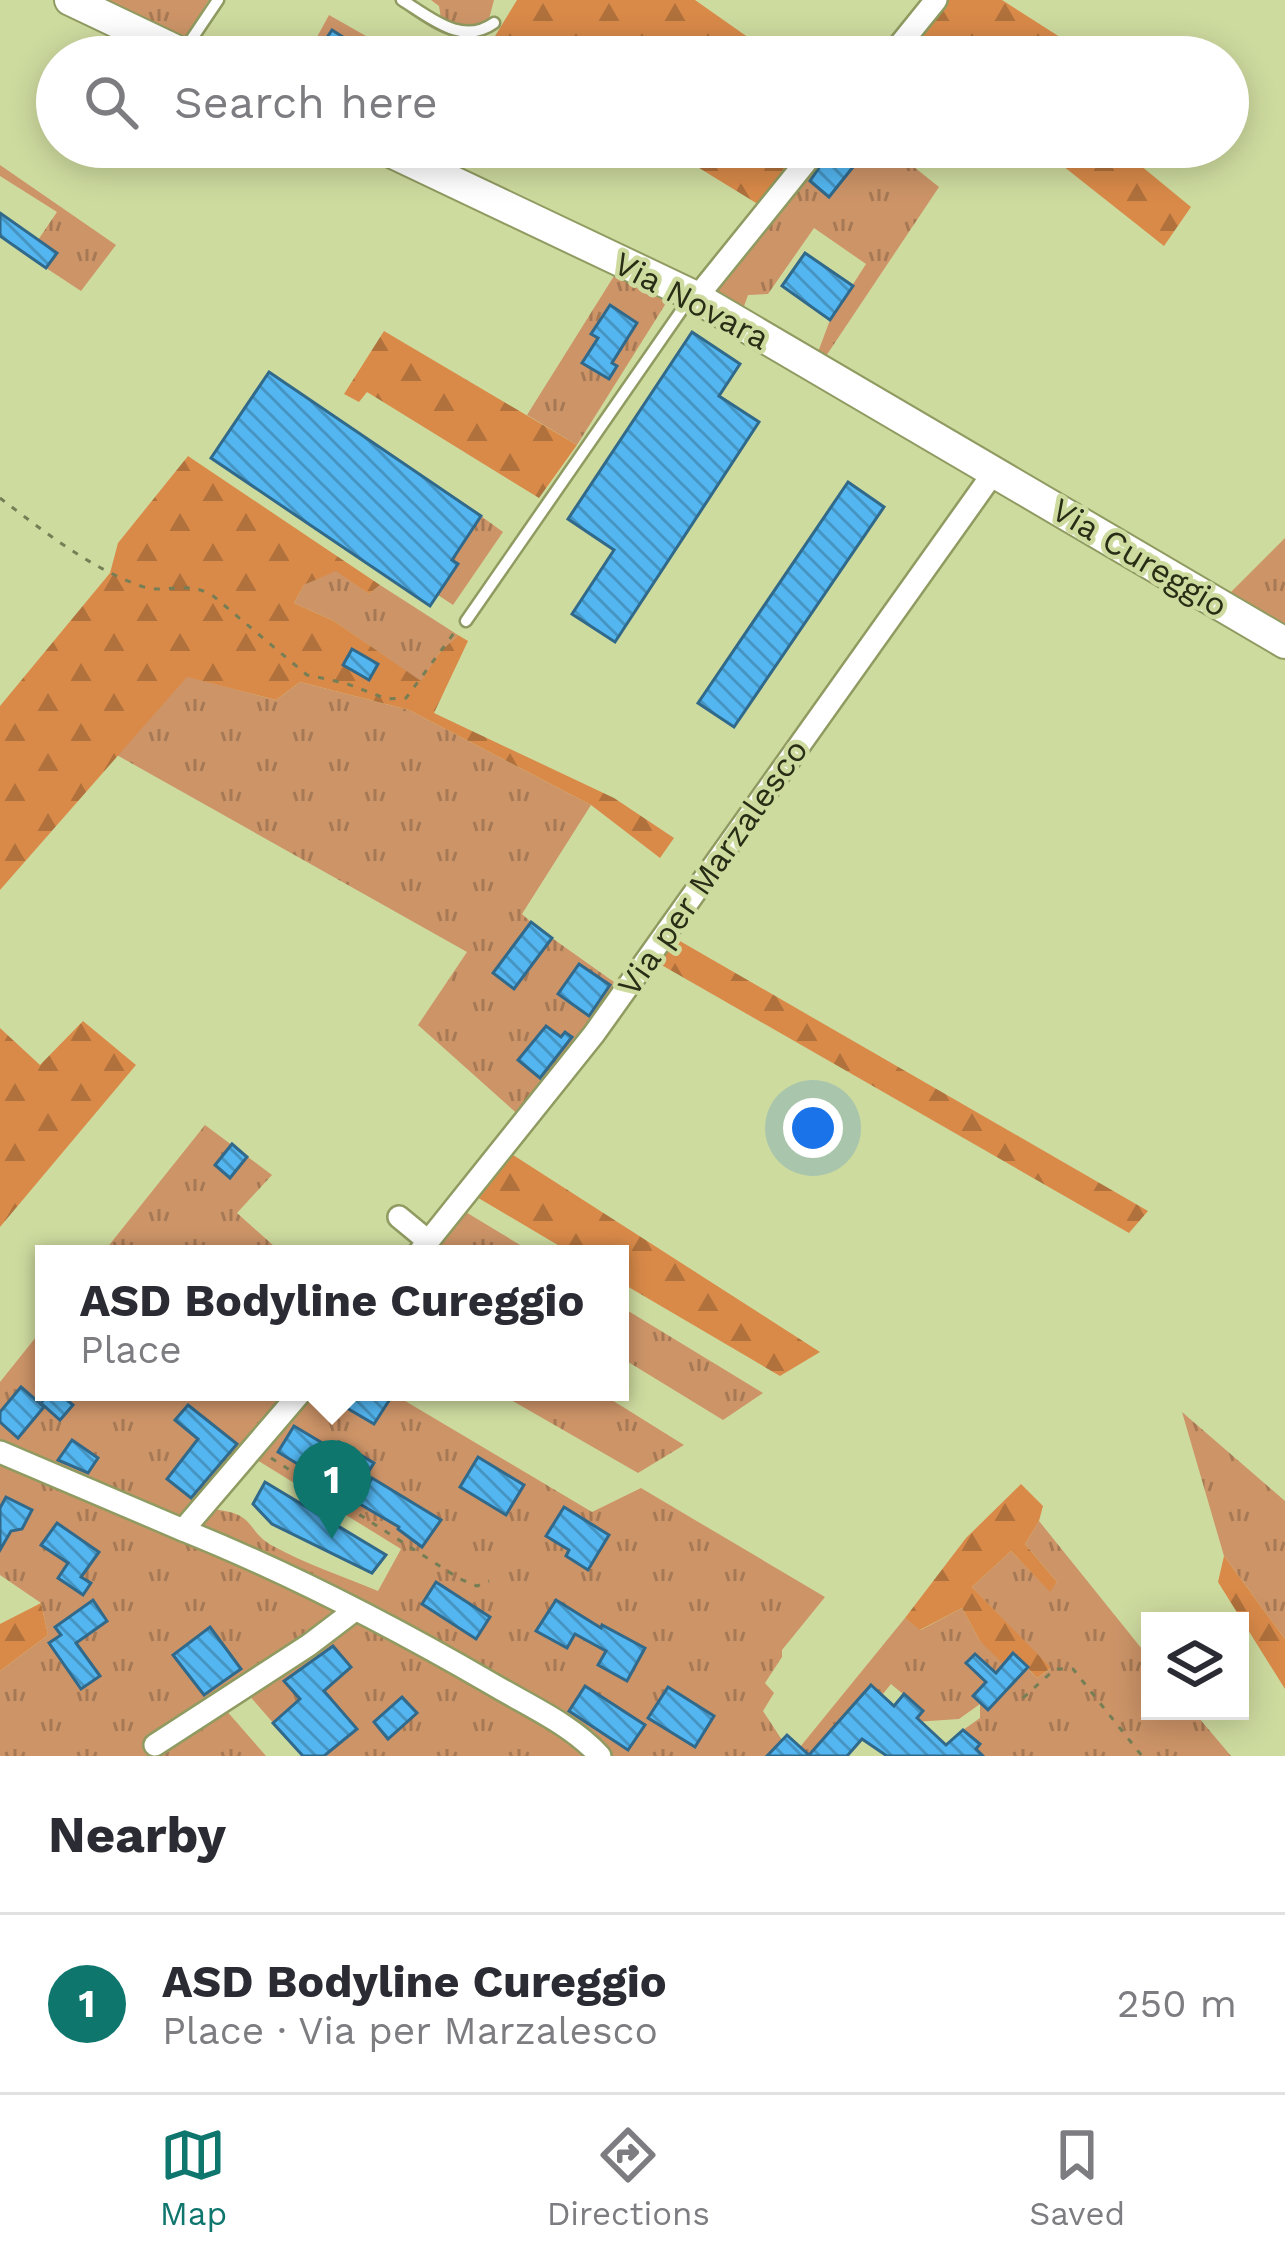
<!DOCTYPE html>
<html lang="en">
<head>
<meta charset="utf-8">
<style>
  :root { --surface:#fff; --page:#f7f7f7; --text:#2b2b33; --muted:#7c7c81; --line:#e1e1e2; --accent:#0f766e }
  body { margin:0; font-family:"Work Sans",sans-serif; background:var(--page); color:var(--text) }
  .controls { position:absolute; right:36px; bottom:36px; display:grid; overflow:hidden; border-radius:0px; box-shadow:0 6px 30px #0003 }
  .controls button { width:108px; height:108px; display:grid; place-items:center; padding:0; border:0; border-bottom:3px solid var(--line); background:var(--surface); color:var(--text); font:60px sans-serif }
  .you { position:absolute; left:813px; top:1128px; width:42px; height:42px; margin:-30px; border:9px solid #fff; border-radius:50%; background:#1a73e8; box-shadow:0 0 0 18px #1a73e833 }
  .badge { display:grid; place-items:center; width:78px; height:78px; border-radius:50%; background:var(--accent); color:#fff; font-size:39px; font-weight:700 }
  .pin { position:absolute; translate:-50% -99px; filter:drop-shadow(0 3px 6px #0008) }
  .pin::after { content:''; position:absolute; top:63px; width:42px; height:36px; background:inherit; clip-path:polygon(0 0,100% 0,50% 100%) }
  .popup { position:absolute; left:35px; top:1245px; width:594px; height:156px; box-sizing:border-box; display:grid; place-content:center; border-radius:0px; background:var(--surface); filter:drop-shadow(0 3px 9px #0005); font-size:39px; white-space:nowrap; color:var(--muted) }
  .popup b { font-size:45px; color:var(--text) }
  .popup::after { content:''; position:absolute; left:50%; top:100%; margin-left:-24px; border:24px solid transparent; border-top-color:var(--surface) }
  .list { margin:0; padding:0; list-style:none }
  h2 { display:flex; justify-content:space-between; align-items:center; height:156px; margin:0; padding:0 48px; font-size:51px }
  h2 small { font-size:39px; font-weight:400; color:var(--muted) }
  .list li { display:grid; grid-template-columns:78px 1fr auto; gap:36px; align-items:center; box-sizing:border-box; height:180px; padding:0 48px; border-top:3px solid var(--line) }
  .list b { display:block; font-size:45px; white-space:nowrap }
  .list p { margin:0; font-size:39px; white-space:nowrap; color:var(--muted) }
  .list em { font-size:39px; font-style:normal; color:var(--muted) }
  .icon { flex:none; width:66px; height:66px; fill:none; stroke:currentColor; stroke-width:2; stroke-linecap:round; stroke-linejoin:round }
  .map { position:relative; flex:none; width:1285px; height:1756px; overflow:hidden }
  .search { position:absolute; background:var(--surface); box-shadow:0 6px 30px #0003; left:36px; right:36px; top:36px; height:132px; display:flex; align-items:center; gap:30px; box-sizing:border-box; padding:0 42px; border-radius:66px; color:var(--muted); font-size:45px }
  .sheet { height:336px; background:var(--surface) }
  nav { display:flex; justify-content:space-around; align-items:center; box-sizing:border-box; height:168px; border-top:3px solid var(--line); background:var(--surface); font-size:33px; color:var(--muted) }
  nav a { display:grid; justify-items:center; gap:6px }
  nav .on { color:var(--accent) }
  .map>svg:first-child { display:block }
</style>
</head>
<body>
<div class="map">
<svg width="1285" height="1756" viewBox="0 0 1285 1756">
  <defs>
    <pattern id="grass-tufts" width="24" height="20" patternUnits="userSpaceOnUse" patternTransform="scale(3)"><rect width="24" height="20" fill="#cd9468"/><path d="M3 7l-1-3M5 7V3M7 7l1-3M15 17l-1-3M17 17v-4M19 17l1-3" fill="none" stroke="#a67954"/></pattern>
    <pattern id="forest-firs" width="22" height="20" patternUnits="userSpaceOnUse" patternTransform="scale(3)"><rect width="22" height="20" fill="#d98a49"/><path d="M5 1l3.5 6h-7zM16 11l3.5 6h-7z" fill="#b0713c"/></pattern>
    <pattern id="building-back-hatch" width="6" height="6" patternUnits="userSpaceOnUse" patternTransform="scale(3)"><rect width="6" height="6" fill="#53b6f1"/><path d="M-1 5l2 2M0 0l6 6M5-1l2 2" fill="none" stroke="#4594c2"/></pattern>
  </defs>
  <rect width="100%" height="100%" fill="#cedb9f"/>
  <g fill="url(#grass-tufts)">
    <polygon points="96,0 209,0 180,45"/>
    <path d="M 431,0 L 494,0 L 489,19 C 471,32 460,29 441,18 L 439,6 Z"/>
    <polygon points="329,15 403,57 306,57"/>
    <polygon points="827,147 889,147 939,187 824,359 818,352 830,320 866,264 814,228 768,294 748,295 742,312 710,292"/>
    <polygon points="0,165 116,245 81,291 46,268 56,253 38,240 57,212 0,176"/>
    <polygon points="619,268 667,292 668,300 577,445 527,415"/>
    <polygon points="481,516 503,532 453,605 438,595 458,565 451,560"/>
    <polygon points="1285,538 1285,631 1227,596"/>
    <polygon points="336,570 369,594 380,585 458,635 440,652 421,682 334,621 294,603 304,585"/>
    <polygon points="186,676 276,700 300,682 409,710 591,805 522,914 531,922 493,973 514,988 552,938 621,987 522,1118 418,1025 467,952 115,754"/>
    <polygon points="205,1125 272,1175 237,1213 283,1254 102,1254"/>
    <polygon points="464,1211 535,1254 453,1254 437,1244"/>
    <polygon points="620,1306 763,1393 723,1420 620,1357"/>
    <polygon points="44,1327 44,1392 292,1392 184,1518 76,1478 0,1443 0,1382"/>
    <path d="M 309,1392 L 390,1392 L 592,1512 L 641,1488 L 825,1597 L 782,1650 L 782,1657 L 765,1683 L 774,1693 L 763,1711 L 782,1740 L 767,1756 L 613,1756 L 591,1733 L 373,1604 L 199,1525 L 212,1509 C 259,1514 244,1530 273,1546 C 306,1564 344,1577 378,1591 L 401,1549 L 257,1460 Z"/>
    <polygon points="497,1392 599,1392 684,1445 638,1473"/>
    <polygon points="1182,1412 1285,1501 1285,1639 1224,1556"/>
    <polygon points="0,1460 178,1531 466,1675 593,1756 302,1756 247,1693 225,1709 266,1756 0,1756 0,1671 48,1635 41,1603 0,1575"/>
    <polygon points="1039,1521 1150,1659 1150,1711 1193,1711 1231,1756 976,1756 979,1744 963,1730 980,1718 980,1704 959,1719 914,1722 923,1711 891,1684 882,1695 872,1686 809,1755 800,1747 905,1618 921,1630 962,1608 980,1641 1013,1653 1037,1678 1050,1669 972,1587 1011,1551 1050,1591 1057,1582 1025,1544"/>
  </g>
  <g fill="url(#forest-firs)">
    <polygon points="517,0 695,0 776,57 517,57 492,41"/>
    <polygon points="943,0 1002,0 1063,39 1052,57 897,57"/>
    <polygon points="665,147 806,147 761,206"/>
    <polygon points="1039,147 1118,147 1191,207 1164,246"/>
    <polygon points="384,331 577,445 539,498 367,392 359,402 344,394"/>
    <polygon points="188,456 380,585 369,594 336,571 304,585 294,603 334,621 421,681 440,652 458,635 468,641 434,713 614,798 674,838 660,858 591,805 409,710 300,682 276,700 187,677 0,890 0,706 110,573 118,543"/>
    <polygon points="673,937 1148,1211 1129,1233 658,963"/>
    <polygon points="83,1021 136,1065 0,1227 0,1028 40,1065"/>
    <polygon points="510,1153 820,1352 780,1376 620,1282 620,1254 573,1254 475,1196"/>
    <polygon points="1021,1484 1043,1506 1039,1521 1025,1544 1057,1582 1050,1592 1011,1551 972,1587 1051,1668 1037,1678 1014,1653 1003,1664 980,1641 962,1608 920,1630 905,1618 966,1538"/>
    <polygon points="1224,1556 1285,1639 1285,1689 1218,1582"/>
    <polygon points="41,1603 48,1635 0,1671 0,1624"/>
  </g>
  <g fill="url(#building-back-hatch)" stroke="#31698b" stroke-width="3">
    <polygon points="332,30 374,57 314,57"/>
    <polygon points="833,147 869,147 829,197 810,181"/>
    <polygon points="0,213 57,253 46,268 0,236"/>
    <polygon points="805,253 853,286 830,320 782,286"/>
    <polygon points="610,305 637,323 612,363 617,366 609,379 582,363 598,338 591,334"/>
    <polygon points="692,332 740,364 719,396 759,422 615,642 572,614 614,550 568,519"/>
    <polygon points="269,372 481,516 452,560 458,564 430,606 211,458"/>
    <polygon points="848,482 884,507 734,727 698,703"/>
    <polygon points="352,649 378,664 369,680 343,665"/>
    <polygon points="531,922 552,938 514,989 493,973"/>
    <polygon points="579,964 610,985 589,1016 558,994"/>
    <polygon points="546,1026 561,1037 565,1032 572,1037 540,1078 518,1060"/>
    <polygon points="232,1144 247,1157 230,1178 215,1165"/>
    <polygon points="21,1387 44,1407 18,1438 0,1422 0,1412"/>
    <polygon points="50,1392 57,1392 73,1405 60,1420 41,1403"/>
    <polygon points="341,1392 379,1392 390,1399 374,1424 335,1401"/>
    <polygon points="188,1405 237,1444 191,1498 167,1479 198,1439 175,1420"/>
    <polygon points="294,1426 334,1450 339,1442 374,1463 362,1482 328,1462 319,1477 278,1452"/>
    <polygon points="72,1440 98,1458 88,1473 58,1460"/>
    <polygon points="478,1457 524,1485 506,1515 460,1487"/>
    <polygon points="372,1478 441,1520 422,1547 398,1529 399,1527 358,1503"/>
    <polygon points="265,1482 386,1555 372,1573 272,1524 253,1504"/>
    <polygon points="6,1497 32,1510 22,1529 11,1531 0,1550 0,1508"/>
    <polygon points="564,1507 609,1535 588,1570 566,1556 569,1550 546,1536"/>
    <polygon points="57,1523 99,1552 81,1577 91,1583 83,1595 58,1578 68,1563 41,1545"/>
    <polygon points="436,1582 490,1617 476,1639 422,1604"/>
    <polygon points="93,1600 107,1621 76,1643 100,1676 81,1689 49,1643 61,1635 55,1627"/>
    <polygon points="556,1600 601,1628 602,1625 645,1648 627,1681 598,1665 606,1651 575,1634 567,1648 536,1631"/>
    <polygon points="210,1627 241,1669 204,1695 173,1655"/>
    <polygon points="333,1646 351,1667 324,1691 357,1729 324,1756 303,1756 273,1723 300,1699 284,1681"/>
    <polygon points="1013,1653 1028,1667 988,1710 973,1696 986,1682 966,1663 975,1654 996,1673"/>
    <polygon points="871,1685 894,1706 904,1694 923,1711 917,1718 946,1745 963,1730 980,1744 976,1749 983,1756 887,1756 862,1739 847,1756 767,1756 787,1735 809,1755"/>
    <polygon points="585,1686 645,1725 628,1750 569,1711"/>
    <polygon points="668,1687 714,1716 695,1747 648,1718"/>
    <polygon points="402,1697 417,1713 388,1739 374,1722"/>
  </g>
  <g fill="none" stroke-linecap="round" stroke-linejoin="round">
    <defs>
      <g id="service">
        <path d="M 402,0 C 431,18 462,46 494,23"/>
        <polyline points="183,52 218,0"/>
        <polyline points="466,621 690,298"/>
      </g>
      <g id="minor">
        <polyline points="890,57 936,0"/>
        <polyline points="697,297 818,147"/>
        <polyline points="399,1217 428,1241"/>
        <polyline points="418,1254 594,1034 994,472"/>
        <polyline points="0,1452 183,1530 301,1392"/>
        <path d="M 183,1530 C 290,1573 392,1626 492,1684 C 529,1706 571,1724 600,1756"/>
        <polyline points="155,1745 309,1645 355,1610"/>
      </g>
      <g id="secondary">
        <polyline points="70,0 190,57"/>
        <polyline points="380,147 692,295 1285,643"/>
      </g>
    </defs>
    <use href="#service" stroke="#8f9b61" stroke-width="15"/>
    <use href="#minor" stroke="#8f9b61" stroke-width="26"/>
    <use href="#secondary" stroke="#8f9b61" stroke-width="34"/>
    <g stroke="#767e56" stroke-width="3" stroke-dasharray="6 9" stroke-linecap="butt">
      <path d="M 0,498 C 42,530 87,566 138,585 C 167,596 182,579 212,595 L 307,675 L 345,683 L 387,699 L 406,698 L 454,633"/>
      <polyline points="271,1458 460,1579 477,1586 489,1581"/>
      <polyline points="1023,1698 1055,1669 1073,1669 1142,1756"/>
    </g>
    <use href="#service" stroke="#fff" stroke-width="10"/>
    <use href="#minor" stroke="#fff" stroke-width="21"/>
    <use href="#secondary" stroke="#fff" stroke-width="30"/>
  </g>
  <g text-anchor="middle" stroke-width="9" stroke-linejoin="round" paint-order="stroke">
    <g font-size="33" fill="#282d15" stroke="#cedb9f">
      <text transform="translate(692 300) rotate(28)" y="12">Via Novara</text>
      <text transform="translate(1140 557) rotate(31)" y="12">Via Cureggio</text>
      <text transform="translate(712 867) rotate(-55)" y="12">Via per Marzalesco</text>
    </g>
  </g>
</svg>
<div class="controls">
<button><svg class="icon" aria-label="layers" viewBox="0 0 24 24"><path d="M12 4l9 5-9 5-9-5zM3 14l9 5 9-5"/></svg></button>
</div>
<div class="you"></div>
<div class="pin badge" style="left:332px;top:1539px">1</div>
<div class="popup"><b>ASD Bodyline Cureggio</b>Place</div>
<div class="search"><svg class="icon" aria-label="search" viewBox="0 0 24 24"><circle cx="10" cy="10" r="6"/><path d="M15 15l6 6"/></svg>Search here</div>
</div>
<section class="sheet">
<h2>Nearby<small></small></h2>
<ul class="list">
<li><span class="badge">1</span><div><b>ASD Bodyline Cureggio</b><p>Place · Via per Marzalesco</p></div><em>250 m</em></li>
</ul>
</section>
<nav>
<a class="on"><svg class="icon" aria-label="map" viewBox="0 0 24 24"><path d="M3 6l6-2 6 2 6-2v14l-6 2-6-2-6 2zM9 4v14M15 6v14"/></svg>Map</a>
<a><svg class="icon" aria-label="directions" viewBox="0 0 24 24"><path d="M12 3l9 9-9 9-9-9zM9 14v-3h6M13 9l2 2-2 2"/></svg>Directions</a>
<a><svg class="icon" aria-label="saved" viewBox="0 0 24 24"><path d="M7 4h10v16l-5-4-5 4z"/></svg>Saved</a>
</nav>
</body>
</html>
